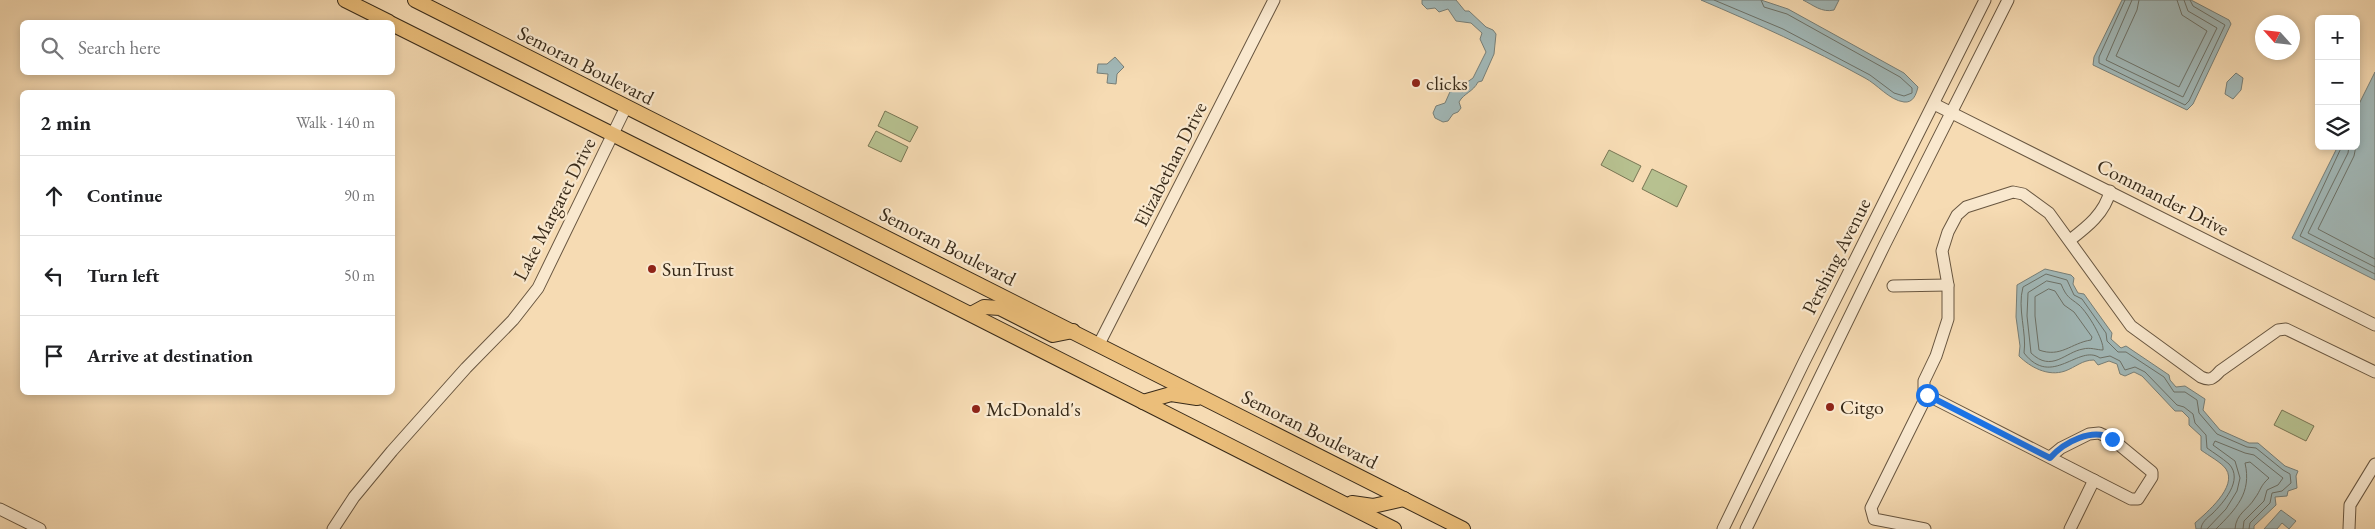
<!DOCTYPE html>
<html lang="en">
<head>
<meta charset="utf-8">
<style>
  :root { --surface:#fff; --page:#f6f6f6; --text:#202124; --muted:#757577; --line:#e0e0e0 }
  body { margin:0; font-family:"EB Garamond",serif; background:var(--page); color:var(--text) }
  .controls { position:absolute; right:15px; top:15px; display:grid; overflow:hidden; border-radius:8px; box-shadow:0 2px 8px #0003 }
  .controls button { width:45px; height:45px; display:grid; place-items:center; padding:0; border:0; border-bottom:1px solid var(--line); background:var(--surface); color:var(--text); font:25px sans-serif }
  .compass { position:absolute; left:2255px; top:15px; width:45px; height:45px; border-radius:50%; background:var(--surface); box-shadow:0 2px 8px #0003; rotate:297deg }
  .stop { position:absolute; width:15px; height:15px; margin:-11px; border:4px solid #1a73e8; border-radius:50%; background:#fff }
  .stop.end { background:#1a73e8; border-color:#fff; box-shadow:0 1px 5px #0008 }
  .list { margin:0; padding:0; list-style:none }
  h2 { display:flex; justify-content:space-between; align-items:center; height:65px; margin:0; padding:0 20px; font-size:21px }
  h2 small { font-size:16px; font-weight:400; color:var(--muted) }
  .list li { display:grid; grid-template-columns:32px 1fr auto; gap:15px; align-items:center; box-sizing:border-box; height:80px; padding:0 20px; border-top:1px solid var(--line) }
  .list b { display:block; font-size:19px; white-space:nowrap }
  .list em { font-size:16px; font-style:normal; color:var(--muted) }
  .icon { flex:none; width:28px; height:28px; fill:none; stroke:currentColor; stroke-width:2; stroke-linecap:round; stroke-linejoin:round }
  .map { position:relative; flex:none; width:2375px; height:529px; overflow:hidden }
  .search { position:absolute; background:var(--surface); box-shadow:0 2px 8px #0003; left:20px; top:20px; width:375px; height:55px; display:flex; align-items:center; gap:12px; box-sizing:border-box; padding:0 18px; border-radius:8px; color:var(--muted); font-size:19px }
  .panel { position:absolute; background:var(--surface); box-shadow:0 2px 8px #0003; left:20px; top:90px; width:375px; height:305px; border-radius:8px }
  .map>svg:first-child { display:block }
</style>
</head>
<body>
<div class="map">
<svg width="2375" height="529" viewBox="0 0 2375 529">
  <rect width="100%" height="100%" fill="#f6dbb3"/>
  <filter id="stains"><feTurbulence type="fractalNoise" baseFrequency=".004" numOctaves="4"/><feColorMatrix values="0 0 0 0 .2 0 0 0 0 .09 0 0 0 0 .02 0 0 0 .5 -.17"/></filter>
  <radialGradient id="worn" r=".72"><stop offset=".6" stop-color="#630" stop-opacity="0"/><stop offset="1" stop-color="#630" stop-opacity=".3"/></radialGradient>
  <g fill="#b7c190" stroke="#787654">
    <polygon points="885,111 918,127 910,142 878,126"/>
    <polygon points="876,131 908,147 901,162 868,146"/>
    <polygon points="1609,150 1641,166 1633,182 1601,165"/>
    <polygon points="1652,169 1687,186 1677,207 1642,189"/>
    <polygon points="2282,410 2314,426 2306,441 2274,425"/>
  </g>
  <g fill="#a1b8b8" stroke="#777f78">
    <path d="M 1422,0 L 1456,0 L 1465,11 L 1469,11 L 1486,27 L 1493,30 L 1496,34 L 1494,54 L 1482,81 L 1478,82 C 1473,92 1464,93 1459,102 L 1461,108 L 1458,112 L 1453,114 L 1448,121 L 1443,122 L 1435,118 L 1433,113 L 1436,106 L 1445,103 L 1453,85 L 1458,83 L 1463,85 L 1473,78 L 1486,52 L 1480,39 L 1482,33 L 1471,23 L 1456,21 L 1448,9 L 1439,12 L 1435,8 L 1427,9 L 1422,4 Z"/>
    <path d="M 1701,0 L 1761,0 L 1788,9 L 1904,73 L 1918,87 C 1916,95 1913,103 1904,102 C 1889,100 1877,84 1865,78 C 1811,48 1757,24 1701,0 Z"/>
    <path d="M 1803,0 L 1839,0 L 1834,10 C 1822,13 1813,5 1803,0 Z"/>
    <polygon points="2122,0 2191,0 2229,20 2231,24 2193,104 2187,110 2093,65 2094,57"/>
    <polygon points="1115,57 1124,67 1117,74 1116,84 1107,83 1108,74 1097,73 1098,64 1107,64"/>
    <polygon points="2375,72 2375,280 2292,238 2338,146 2356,146 2356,110"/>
    <polygon points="2236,73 2243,78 2241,90 2233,99 2225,94 2227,82"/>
    <path d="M 2045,269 L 2071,275 L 2074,278 L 2073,284 L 2078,293 L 2084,294 L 2112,333 L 2111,339 L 2121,348 L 2126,346 L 2169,375 L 2170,380 L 2176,387 L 2185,386 L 2205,399 L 2203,410 L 2220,430 L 2249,443 L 2258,443 L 2285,466 L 2298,471 L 2296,476 L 2297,488 L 2288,491 L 2287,496 L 2275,497 L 2276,505 L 2254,526 L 2254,529 L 2196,529 L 2195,523 C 2206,513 2238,487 2226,469 C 2221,462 2209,456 2201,450 L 2201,436 L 2189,425 L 2189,418 L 2182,411 L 2175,411 L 2142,376 L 2134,372 L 2125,376 L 2120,374 L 2117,364 L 2109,361 L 2098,365 L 2094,360 C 2082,360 2076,367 2065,371 C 2048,377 2030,367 2019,356 L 2020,346 L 2016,317 L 2017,285 Z"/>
    <polygon points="2281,510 2296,521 2289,529 2282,523 2277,529 2264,529"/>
  </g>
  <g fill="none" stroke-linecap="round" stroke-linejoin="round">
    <g stroke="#6c7168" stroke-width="1">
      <polyline points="1714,0 1783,29 1870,75 1894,93 1904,96 1912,93 1912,88 1900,77 1787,14 1764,7 1761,0"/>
      <polyline points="2125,0 2099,57 2099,63 2185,105 2189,101 2225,25 2193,6 2190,0"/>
      <polyline points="2132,0 2106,60 2183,97 2217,28 2188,11 2184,0"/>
      <polyline points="2139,0 2137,10 2116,56 2179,87 2207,31 2182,15 2177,0"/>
      <polyline points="2342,146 2300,236 2375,274"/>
      <polyline points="2349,146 2348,153 2308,233 2375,267"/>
      <polyline points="2356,146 2354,156 2318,229 2375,259"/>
      <path d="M 2047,281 L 2061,284 C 2067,298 2069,297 2079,305 C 2088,313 2104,340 2103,350 C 2097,350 2090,347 2083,349 C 2065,352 2052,373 2031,353 L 2027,316 L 2028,293 Z"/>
      <path d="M 2049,289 L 2055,291 L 2064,305 L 2074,312 L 2092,337 L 2091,340 C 2071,343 2061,358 2039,350 L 2035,316 L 2035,297 Z"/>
      <path d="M 2201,529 C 2201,523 2207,518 2212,514 C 2223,503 2244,480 2229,464 C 2222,458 2214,453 2207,448 L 2206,435 L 2195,423 L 2193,414 L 2184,407 L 2177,405 L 2145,372 L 2135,367 L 2125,370 L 2120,361 L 2110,356 L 2100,358 C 2079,343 2052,389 2024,353 C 2027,332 2017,309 2023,287 L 2046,274 L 2067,280 L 2074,295 L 2082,299 L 2106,333 L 2107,341 L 2118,352 L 2126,352 L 2164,377 L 2174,392 L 2185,392 L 2197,400 L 2199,413 L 2217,434 L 2247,447 L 2256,448 L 2283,470 L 2290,474 L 2291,483 L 2282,491 L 2272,493 L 2270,503 L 2250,523 L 2249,529"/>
      <polyline points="2207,529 2226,509 2237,491 2240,478 2235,461 2213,445 2215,441 2245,453 2254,455 2283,478 2278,485 2267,490 2264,501 2244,521 2243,529"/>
      <path d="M 2216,529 C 2236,509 2252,493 2245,463 L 2250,462 L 2269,478 C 2260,486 2261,490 2255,498 C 2248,510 2236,513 2235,529"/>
    </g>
    <defs>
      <g id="minor">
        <polyline points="1934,104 2375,325"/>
        <path d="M 2070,240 C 2087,227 2105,213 2110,191"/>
        <polyline points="1893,286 1948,285"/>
        <polyline points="1099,344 1274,0"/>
        <path d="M 2050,457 L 2061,448 L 2089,434 L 2099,433 L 2112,439 L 2152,472 L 2152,477 L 2138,499 L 2131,499 L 1927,395 L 1924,391 L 1924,381 L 1936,356 L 1948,319 L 1948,285 L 1942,251 L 1948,232 L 1957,215 L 1966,207 L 2013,192 L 2023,194 L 2049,213 L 2131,326 L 2201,377 C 2210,381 2213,379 2220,371 L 2278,330 L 2286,329 L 2375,372"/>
        <polyline points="0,509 40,529"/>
        <polyline points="333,529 354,497 392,451 466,368 513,320 538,288 626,107"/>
        <polyline points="1723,529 1804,362 1985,0"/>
        <polyline points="1746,529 1885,244 2008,0"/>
        <polyline points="1925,529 1874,519 1871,508 1927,395"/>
        <polyline points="2070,529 2094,480"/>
        <polyline points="2349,529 2350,505 2375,464"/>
      </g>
      <g id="major">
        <polyline points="345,0 389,22"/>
        <polyline points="415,0 1463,529"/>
        <polyline points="392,24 804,230 1394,529"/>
        <polyline points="971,314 984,307 1000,308 1053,335 1073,331"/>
        <polyline points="1143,402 1171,394 1197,398"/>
        <polyline points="1352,503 1373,506 1404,499"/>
      </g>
    </defs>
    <use href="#minor" stroke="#685640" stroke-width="13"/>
    <use href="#major" stroke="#382a19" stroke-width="16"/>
    <use href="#minor" stroke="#f9e8ce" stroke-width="11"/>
    <use href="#major" stroke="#ebbe7a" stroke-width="14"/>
  </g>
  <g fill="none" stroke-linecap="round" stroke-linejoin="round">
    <path stroke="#1a73e8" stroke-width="6" d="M 1927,395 L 2050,458 C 2064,442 2093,427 2112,439"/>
  </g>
  <g fill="#8f2418" stroke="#f9e8ce" stroke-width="2">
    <circle cx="1416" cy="83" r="5"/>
    <circle cx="652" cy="269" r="5"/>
    <circle cx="1830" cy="407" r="5"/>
    <circle cx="976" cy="409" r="5"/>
  </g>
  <g text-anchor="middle" stroke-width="4.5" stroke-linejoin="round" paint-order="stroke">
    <g font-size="20" fill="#382a19" stroke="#f9e8ce">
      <text transform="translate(586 65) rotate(27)" y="7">Semoran Boulevard</text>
      <text transform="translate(1170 164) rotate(-63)" y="7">Elizabethan Drive</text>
      <text transform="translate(2163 197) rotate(27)" y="7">Commander Drive</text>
      <text transform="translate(554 209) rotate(-63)" y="7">Lake Margaret Drive</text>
      <text transform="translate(948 246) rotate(27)" y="7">Semoran Boulevard</text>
      <text transform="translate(1836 256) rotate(-63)" y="7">Pershing Avenue</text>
      <text transform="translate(1310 429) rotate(27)" y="7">Semoran Boulevard</text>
    </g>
    <g font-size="20" fill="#382a19" stroke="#f9e8ce" text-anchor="start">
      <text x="1426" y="90">clicks</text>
      <text x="662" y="276">SunTrust</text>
      <text x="1840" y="414">Citgo</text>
      <text x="986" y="416">McDonald's</text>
    </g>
  </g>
  <rect width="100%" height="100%" filter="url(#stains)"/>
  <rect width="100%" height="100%" fill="url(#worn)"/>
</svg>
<div class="controls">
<button>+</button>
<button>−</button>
<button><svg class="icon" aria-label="layers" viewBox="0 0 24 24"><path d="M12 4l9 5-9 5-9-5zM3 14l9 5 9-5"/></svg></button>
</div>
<svg class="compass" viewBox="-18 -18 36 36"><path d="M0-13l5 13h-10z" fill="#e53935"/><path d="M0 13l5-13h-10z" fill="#757577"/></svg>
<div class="stop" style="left:1927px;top:395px"></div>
<div class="stop end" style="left:2112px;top:439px"></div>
<div class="search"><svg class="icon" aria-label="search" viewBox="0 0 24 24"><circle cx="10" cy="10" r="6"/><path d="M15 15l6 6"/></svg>Search here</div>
<section class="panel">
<h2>2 min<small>Walk · 140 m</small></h2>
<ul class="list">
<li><svg class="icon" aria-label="ahead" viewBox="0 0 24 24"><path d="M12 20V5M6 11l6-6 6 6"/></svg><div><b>Continue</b></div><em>90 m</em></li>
<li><svg class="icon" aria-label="left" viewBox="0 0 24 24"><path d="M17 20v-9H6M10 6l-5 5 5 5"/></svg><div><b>Turn left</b></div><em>50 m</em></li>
<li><svg class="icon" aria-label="arrive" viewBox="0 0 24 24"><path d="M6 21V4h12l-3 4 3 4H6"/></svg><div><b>Arrive at destination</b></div></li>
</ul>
</section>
</div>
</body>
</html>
